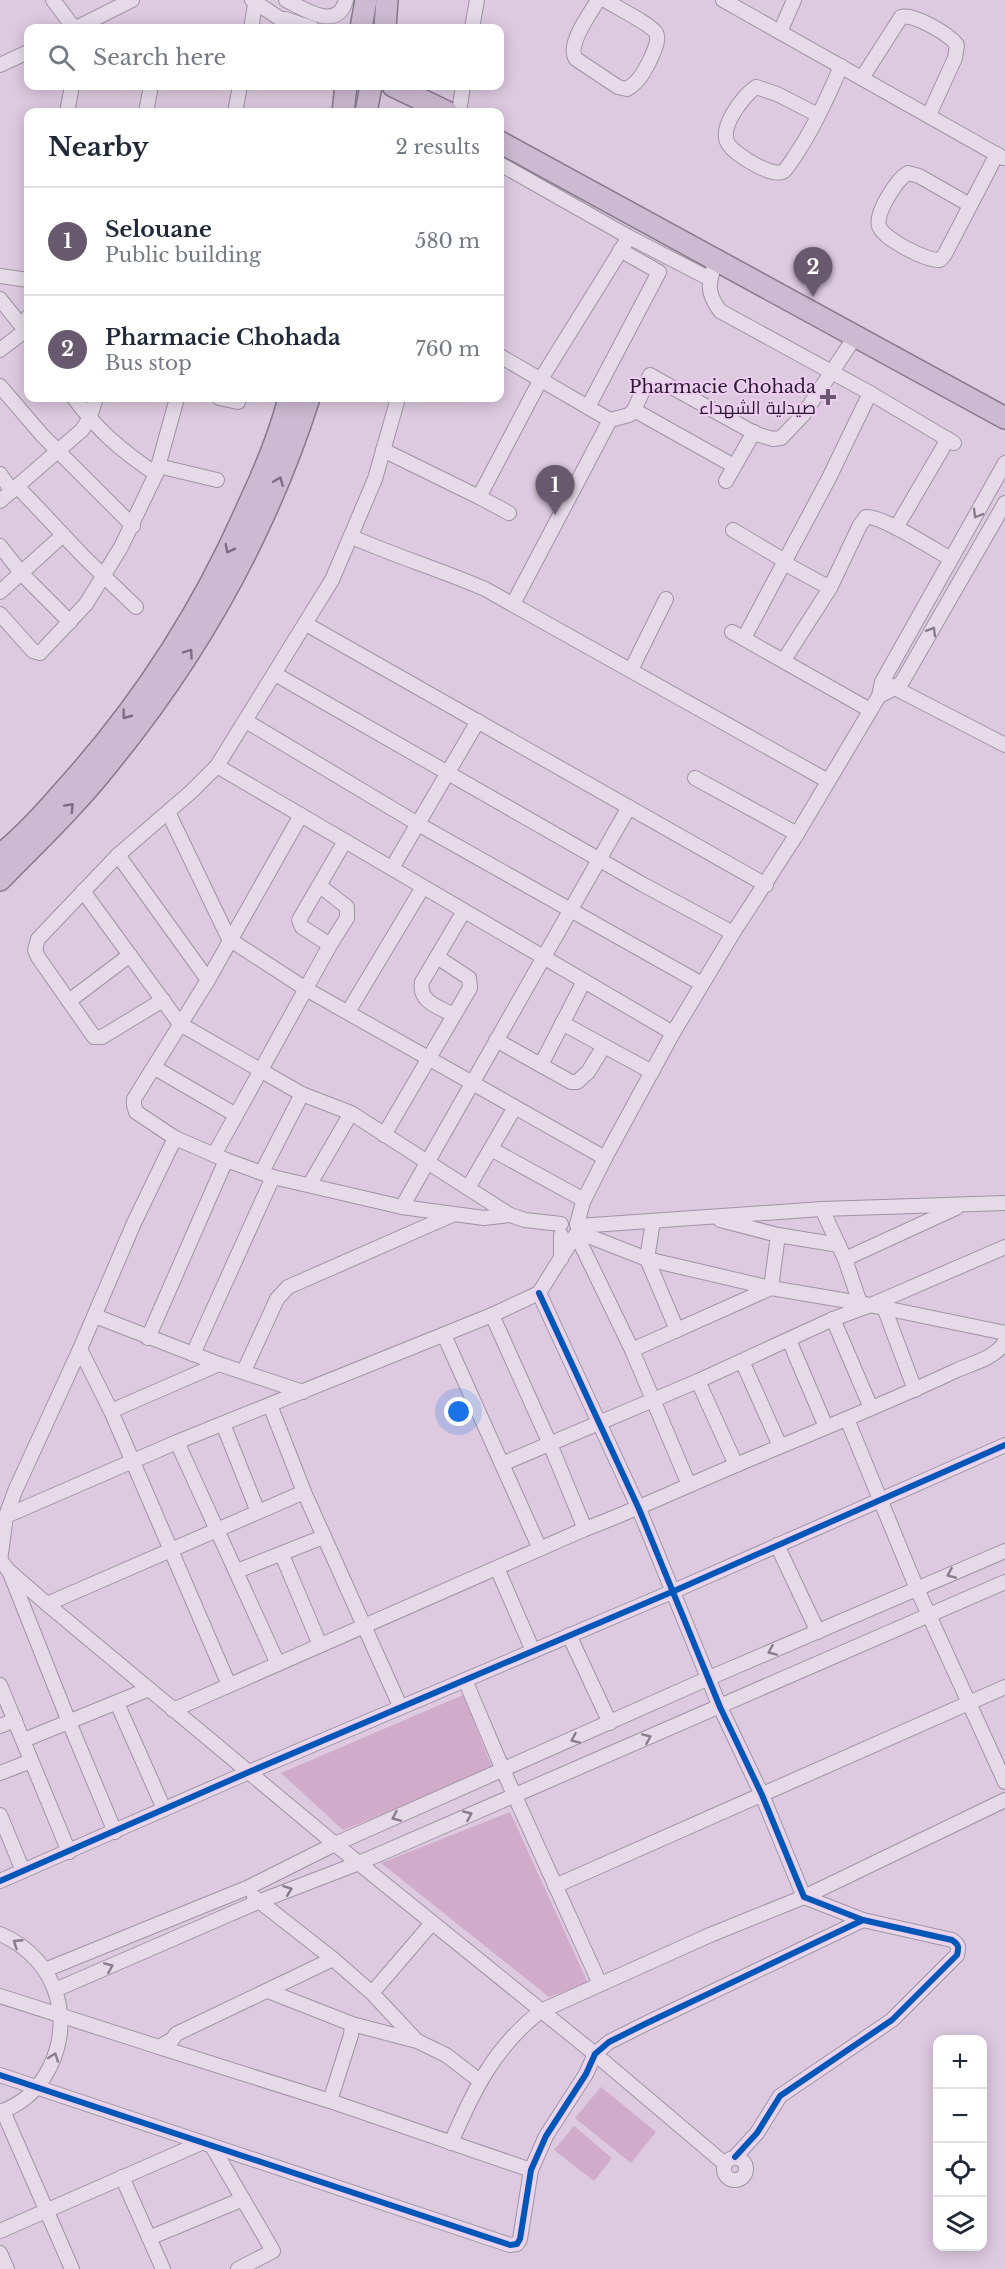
<!DOCTYPE html>
<html lang="en">
<head>
<meta charset="utf-8">
<style>
  :root { --surface:#fff; --page:#f6f6f7; --text:#1f2937; --muted:#747a83; --line:#e0e1e3; --accent:#69596e }
  body { margin:0; font-family:"Libre Baskerville",Cairo,serif; background:var(--page); color:var(--text) }
  .controls { position:absolute; right:18px; bottom:18px; display:grid; overflow:hidden; border-radius:12px; box-shadow:0 3px 15px #0003 }
  .controls button { width:54px; height:54px; display:grid; place-items:center; padding:0; border:0; border-bottom:2px solid var(--line); background:var(--surface); color:var(--text); font:30px sans-serif }
  .you { position:absolute; left:459px; top:1412px; width:21px; height:21px; margin:-15px; border:4px solid #fff; border-radius:50%; background:#1a73e8; box-shadow:0 0 0 9px #1a73e833 }
  .badge { display:grid; place-items:center; width:39px; height:39px; border-radius:50%; background:var(--accent); color:#fff; font-size:20px; font-weight:700 }
  .pin { position:absolute; translate:-50% -50px; filter:drop-shadow(0 2px 3px #0008) }
  .pin::after { content:''; position:absolute; top:32px; width:21px; height:18px; background:inherit; clip-path:polygon(0 0,100% 0,50% 100%) }
  .list { margin:0; padding:0; list-style:none }
  h2 { display:flex; justify-content:space-between; align-items:center; height:78px; margin:0; padding:0 24px; font-size:26px }
  h2 small { font-size:20px; font-weight:400; color:var(--muted) }
  .list li { display:grid; grid-template-columns:39px 1fr auto; gap:18px; align-items:center; box-sizing:border-box; height:108px; padding:0 24px; border-top:2px solid var(--line) }
  .list b { display:block; font-size:22px; white-space:nowrap }
  .list p { margin:0; font-size:20px; white-space:nowrap; color:var(--muted) }
  .list em { font-size:20px; font-style:normal; color:var(--muted) }
  .icon { flex:none; width:33px; height:33px; fill:none; stroke:currentColor; stroke-width:2; stroke-linecap:round; stroke-linejoin:round }
  .map { position:relative; flex:none; width:1005px; height:2269px; overflow:hidden }
  .search { position:absolute; background:var(--surface); box-shadow:0 3px 15px #0003; left:24px; top:24px; width:480px; height:66px; display:flex; align-items:center; gap:15px; box-sizing:border-box; padding:0 21px; border-radius:12px; color:var(--muted); font-size:22px }
  .panel { position:absolute; background:var(--surface); box-shadow:0 3px 15px #0003; left:24px; top:108px; width:480px; height:294px; border-radius:12px }
  .map>svg:first-child { display:block }
</style>
</head>
<body>
<div class="map">
<svg width="1005" height="2269" viewBox="0 0 1005 2269">
  <rect width="100%" height="100%" fill="#ddc9e0"/>
  <g fill="#d0acca">
    <polygon points="463,1695 493,1770 343,1830 281,1773"/>
    <polygon points="510,1812 588,1983 549,1997 381,1863"/>
    <polygon points="601,2087 656,2132 631,2163 575,2118"/>
    <polygon points="574,2126 612,2158 594,2181 554,2150"/>
  </g>
  <g fill="none" stroke-linecap="round" stroke-linejoin="round">
    <defs>
      <g id="minor">
        <polyline points="53,0 74,28"/>
        <polyline points="252,0 294,28"/>
        <path d="M 286,0 C 304,9 337,32 346,0"/>
        <path d="M 598,0 C 590,14 566,45 576,59 L 618,87 L 627,89 C 639,82 644,72 650,60 C 653,53 660,40 656,33 C 652,25 614,6 605,0"/>
        <polyline points="723,0 1003,158"/>
        <polyline points="285,19 312,28"/>
        <polyline points="76,28 132,0"/>
        <polyline points="251,28 256,0"/>
        <polyline points="472,28 477,0"/>
        <polyline points="780,32 794,0"/>
        <polyline points="0,65 28,52"/>
        <path d="M 862,78 L 901,17 C 913,13 949,34 957,45 L 955,58 L 929,115"/>
        <polyline points="67,112 72,86"/>
        <polyline points="146,112 151,86"/>
        <polyline points="235,112 240,86"/>
        <polyline points="459,112 463,86"/>
        <path d="M 818,115 L 777,94 L 756,87 C 743,96 717,129 729,145 C 736,155 774,179 784,171 C 788,167 792,160 795,156 C 814,128 828,97 841,66"/>
        <polyline points="500,164 629,237 710,279"/>
        <path d="M 970,205 L 919,176 L 908,173 C 897,179 875,213 879,226 C 883,239 927,261 940,260 L 945,254 L 997,154"/>
        <path d="M 716,260 C 709,283 705,290 720,311 L 870,393 L 954,443"/>
        <polyline points="0,276 28,280"/>
        <polyline points="0,299 28,334"/>
        <polyline points="0,350 26,330 28,317"/>
        <polyline points="500,356 610,420 513,604"/>
        <polyline points="0,386 42,435 133,526"/>
        <path d="M 74,398 C 97,430 123,452 156,474"/>
        <polyline points="219,398 238,402"/>
        <polyline points="588,407 659,272 620,250"/>
        <polyline points="634,410 734,466"/>
        <polyline points="610,420 629,415 634,410 650,375 756,434 773,439 781,438 803,415 855,337"/>
        <polyline points="383,450 479,497 541,379 629,237"/>
        <polyline points="158,466 217,480"/>
        <polyline points="0,474 12,491"/>
        <polyline points="726,481 754,432"/>
        <polyline points="17,486 84,557 136,607"/>
        <polyline points="479,497 509,513"/>
        <polyline points="0,501 82,430 89,419 96,398"/>
        <polyline points="896,528 948,439"/>
        <polyline points="733,530 785,561"/>
        <path d="M 352,537 C 395,556 441,570 485,589 L 828,781"/>
        <polyline points="0,546 22,574 70,622"/>
        <polyline points="784,563 830,588"/>
        <polyline points="0,592 63,535"/>
        <polyline points="0,614 33,651 40,653 86,604 121,547 156,474 177,398"/>
        <polyline points="306,624 766,885"/>
        <polyline points="732,632 870,710"/>
        <polyline points="744,638 829,478 870,393"/>
        <path d="M 784,660 L 830,588 L 860,525 L 866,517 C 881,515 935,550 951,559"/>
        <polyline points="631,670 666,599"/>
        <polyline points="275,674 642,884 733,933"/>
        <polyline points="889,685 1005,745"/>
        <polyline points="879,696 895,688 902,682 1005,503"/>
        <polyline points="246,721 418,824 702,984"/>
        <polyline points="217,766 673,1033"/>
        <polyline points="695,778 797,834"/>
        <polyline points="168,812 229,939 306,989 605,1158"/>
        <polyline points="301,815 208,980 134,1099 134,1105 136,1112 175,1138 226,1160 273,1177 402,1207 484,1218 510,1215 525,1220 561,1224"/>
        <polyline points="118,855 208,980"/>
        <polyline points="392,868 478,721"/>
        <polyline points="83,891 180,1024 302,1094 351,1113 510,1215"/>
        <polyline points="330,945 302,927 299,920 345,841"/>
        <polyline points="163,1000 102,1037 94,1037 38,957 35,950 38,939 118,855 192,791 217,766 332,580 375,479 398,398"/>
        <polyline points="69,1001 130,955"/>
        <polyline points="348,1012 423,887"/>
        <path d="M 454,1015 C 439,1007 418,1002 422,982 L 464,911"/>
        <polyline points="562,1023 652,1072"/>
        <polyline points="496,1040 571,1082 577,1082 588,1072 604,1046"/>
        <polyline points="541,1065 584,981"/>
        <polyline points="155,1068 236,1115"/>
        <polyline points="384,1135 470,988 469,978 437,957"/>
        <polyline points="491,1149 584,1200"/>
        <polyline points="214,1155 330,945 347,918 347,907 320,886"/>
        <polyline points="262,1172 302,1094"/>
        <polyline points="310,1184 351,1113"/>
        <polyline points="468,1188 515,1107"/>
        <polyline points="402,1207 629,807"/>
        <polyline points="822,1209 845,1259 860,1303"/>
        <polyline points="653,1221 647,1259 677,1330"/>
        <polyline points="577,1224 583,1202 605,1158 673,1033 733,933 797,834 879,696 882,682 1005,463"/>
        <polyline points="578,1226 822,1209 1005,1203"/>
        <polyline points="578,1232 647,1259 771,1288 860,1303 1005,1333"/>
        <polyline points="576,1234 632,1350 689,1485"/>
        <polyline points="561,1235 561,1259"/>
        <polyline points="778,1235 839,1245"/>
        <polyline points="845,1259 956,1208"/>
        <path d="M 539,1293 L 639,1509 L 720,1707 L 762,1795 L 804,1897 L 863,1920 L 952,1940 C 959,1945 959,1947 957,1955 L 892,2020 L 780,2096 L 757,2133 L 735,2157"/>
        <polyline points="885,1310 915,1390"/>
        <polyline points="492,1315 550,1444 585,1529"/>
        <polyline points="95,1316 219,1364 303,1392"/>
        <polyline points="833,1319 871,1408"/>
        <polyline points="444,1335 540,1549"/>
        <polyline points="148,1338 226,1160"/>
        <polyline points="789,1340 826,1427"/>
        <polyline points="80,1349 111,1411 229,1685"/>
        <polyline points="632,1350 771,1288 778,1235 720,1220"/>
        <polyline points="193,1354 273,1177"/>
        <polyline points="742,1361 780,1446"/>
        <polyline points="244,1371 277,1299 288,1287 452,1215"/>
        <polyline points="698,1381 736,1465"/>
        <polyline points="270,1405 304,1492 400,1706"/>
        <polyline points="111,1411 219,1364"/>
        <polyline points="847,1419 917,1589 1005,1782"/>
        <polyline points="223,1424 258,1512"/>
        <polyline points="177,1442 278,1664"/>
        <polyline points="502,1464 698,1381 833,1319 871,1305 1005,1247"/>
        <polyline points="6,1516 177,1442 492,1315 539,1293 574,1237"/>
        <polyline points="777,1545 818,1632"/>
        <polyline points="282,1555 320,1645"/>
        <polyline points="0,1560 9,1571 47,1604 335,1844 595,2054 725,2164"/>
        <polyline points="0,1561 6,1516 15,1491 80,1349 134,1223 175,1138"/>
        <polyline points="497,1568 533,1651"/>
        <polyline points="237,1571 323,1537"/>
        <polyline points="10,1573 69,1722 115,1832"/>
        <polyline points="47,1604 304,1492"/>
        <polyline points="569,1635 610,1723"/>
        <polyline points="465,1680 503,1770 600,1984"/>
        <polyline points="0,1685 69,1852"/>
        <polyline points="117,1703 164,1809"/>
        <path d="M 173,1710 L 585,1529 C 636,1510 686,1486 736,1465 C 809,1434 883,1405 955,1371 C 972,1363 994,1359 1005,1342"/>
        <polyline points="0,1726 15,1720"/>
        <polyline points="24,1740 149,1689"/>
        <polyline points="0,1773 31,1761"/>
        <polyline points="0,1815 23,1871"/>
        <polyline points="0,1881 249,1772 674,1591 1005,1445"/>
        <polyline points="555,1886 1005,1687"/>
        <polyline points="254,1897 333,1959 176,2034 173,2039 159,2047 330,2101 531,2170"/>
        <path d="M 0,1934 C 59,1959 78,2026 43,2079 C 33,2094 17,2106 0,2112"/>
        <polyline points="333,1959 372,1993 432,1923"/>
        <polyline points="45,1970 247,1888 335,1844 709,1678 1005,1551"/>
        <polyline points="55,1990 258,1902 359,1863 1005,1582"/>
        <polyline points="268,1991 352,2024 351,2035 330,2101"/>
        <polyline points="372,1993 416,2040"/>
        <polyline points="0,1996 159,2047"/>
        <polyline points="352,2024 417,2041 446,2055 480,2081"/>
        <polyline points="0,2075 510,2245 517,2244 520,2239 531,2170 546,2136 586,2074 595,2054 609,2042 647,2023 863,1920"/>
        <polyline points="3,2111 72,2269"/>
        <path d="M 451,2143 C 473,2091 495,2046 541,2011 L 710,1935 L 804,1897 L 1005,1800"/>
        <polyline points="212,2146 273,2251 238,2269"/>
        <circle cx="735" cy="2169" r="11"/>
        <polyline points="122,2177 163,2269"/>
        <polyline points="0,2231 201,2143"/>
        <polyline points="149,2238 243,2199"/>
        <polyline points="0,2253 7,2269"/>
      </g>
      <g id="highway">
        <polyline points="361,28 366,0"/>
        <polyline points="385,28 387,0"/>
        <polyline points="393,86 447,112"/>
        <polyline points="343,112 346,86"/>
        <polyline points="366,112 371,86"/>
        <polyline points="500,142 1005,418"/>
        <path d="M 0,855 C 23,837 42,816 61,794 C 139,709 203,610 249,504 C 265,470 280,434 289,398"/>
        <path d="M 0,880 C 37,842 76,805 109,763 C 198,654 266,532 309,398"/>
      </g>
    </defs>
    <use href="#minor" stroke="#a093a4" stroke-width="16"/>
    <use href="#highway" stroke="#86798a" stroke-width="24"/>
    <use href="#minor" stroke="#e6dae8" stroke-width="14"/>
    <use href="#highway" stroke="#cdbad2" stroke-width="21"/>
    <defs>
      <g id="cycleway">
        <path d="M 539,1293 L 639,1509 L 720,1707 L 762,1795 L 804,1897 L 863,1920 L 952,1940 C 959,1945 959,1947 957,1955 L 892,2020 L 780,2096 L 757,2133 L 735,2157"/>
        <polyline points="0,1881 249,1772 674,1591 1005,1445"/>
        <polyline points="0,2075 510,2245 517,2244 520,2239 531,2170 546,2136 586,2074 595,2054 609,2042 647,2023 863,1920"/>
      </g>
    </defs>
    <use href="#cycleway" stroke="#edcef1" stroke-width="10"/>
    <use href="#cycleway" stroke="#0057b8" stroke-width="6"/>
  </g>
  <defs><path id="oneway-chevron" d="M-2-3.5L2.5 0L-2 3.5" fill="none" stroke-width="1.6" stroke-linecap="round" stroke-linejoin="round" transform="scale(1.5)"/></defs>
  <g stroke="#7c6c82">
    <use href="#oneway-chevron" transform="translate(279 481) rotate(-68)"/>
    <use href="#oneway-chevron" transform="translate(229 549) rotate(117)"/>
    <use href="#oneway-chevron" transform="translate(189 653) rotate(-55)"/>
    <use href="#oneway-chevron" transform="translate(126 715) rotate(127)"/>
    <use href="#oneway-chevron" transform="translate(70 807) rotate(-47)"/>
  </g>
  <g stroke="#887c8c">
    <use href="#oneway-chevron" transform="translate(977 514) rotate(120)"/>
    <use href="#oneway-chevron" transform="translate(932 631) rotate(-59)"/>
    <use href="#oneway-chevron" transform="translate(951 1574) rotate(157)"/>
    <use href="#oneway-chevron" transform="translate(772 1651) rotate(157)"/>
    <use href="#oneway-chevron" transform="translate(647 1738) rotate(-23)"/>
    <use href="#oneway-chevron" transform="translate(575 1739) rotate(156)"/>
    <use href="#oneway-chevron" transform="translate(468 1815) rotate(-24)"/>
    <use href="#oneway-chevron" transform="translate(396 1817) rotate(156)"/>
    <use href="#oneway-chevron" transform="translate(288 1890) rotate(-21)"/>
    <use href="#oneway-chevron" transform="translate(17 1943) rotate(-147)"/>
    <use href="#oneway-chevron" transform="translate(109 1967) rotate(-23)"/>
    <use href="#oneway-chevron" transform="translate(54 2057) rotate(-70)"/>
  </g>
  <path fill="#69596e" stroke="#edcef1" stroke-width="2" d="M825 388h6v6h6v6h-6v6h-6v-6h-6v-6h6z"/>
  <g text-anchor="middle" stroke-width="4.5" stroke-linejoin="round" paint-order="stroke">
    <g font-size="18" fill="#2a1d31" stroke="#edcef1" text-anchor="end">
      <text x="816" y="393">Pharmacie Chohada<tspan x="816" dy="21">صيدلية الشهداء</tspan></text>
    </g>
  </g>
</svg>
<div class="controls">
<button>+</button>
<button>−</button>
<button><svg class="icon" aria-label="locate" viewBox="0 0 24 24"><circle cx="12" cy="12" r="6"/><path d="M12 2v4M12 18v4M2 12h4M18 12h4"/></svg></button>
<button><svg class="icon" aria-label="layers" viewBox="0 0 24 24"><path d="M12 4l9 5-9 5-9-5zM3 14l9 5 9-5"/></svg></button>
</div>
<div class="you"></div>
<div class="pin badge" style="left:555px;top:515px">1</div>
<div class="pin badge" style="left:813px;top:297px">2</div>
<div class="search"><svg class="icon" aria-label="search" viewBox="0 0 24 24"><circle cx="10" cy="10" r="6"/><path d="M15 15l6 6"/></svg>Search here</div>
<section class="panel">
<h2>Nearby<small>2 results</small></h2>
<ul class="list">
<li><span class="badge">1</span><div><b>Selouane</b><p>Public building</p></div><em>580 m</em></li>
<li><span class="badge">2</span><div><b>Pharmacie Chohada</b><p>Bus stop</p></div><em>760 m</em></li>
</ul>
</section>
</div>
</body>
</html>
